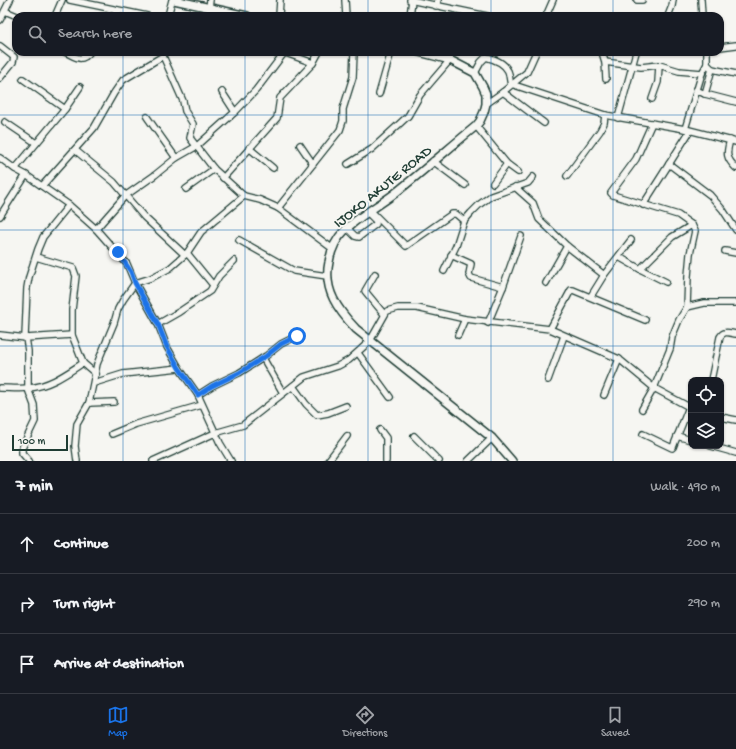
<!DOCTYPE html>
<html lang="en">
<head>
<meta charset="utf-8">
<style>
  :root { --surface:#171b24; --page:#20242c; --text:#f1f3f6; --muted:#9ea1a6; --line:#363941; --accent:#1a73e8 }
  body { margin:0; font-family:"Gochi Hand",sans-serif; background:var(--page); color:var(--text) }
  .controls { position:absolute; right:12px; bottom:12px; display:grid; overflow:hidden; border-radius:8px; box-shadow:0 1px 3px #0004 }
  .controls button { width:36px; height:36px; display:grid; place-items:center; padding:0; border:0; border-bottom:1px solid var(--line); background:var(--surface); color:var(--text); font:20px sans-serif }
  .scale { position:absolute; left:12px; bottom:10px; width:56px; box-sizing:border-box; padding-left:4px; border:2px solid #1f3d34; border-top:0; font-size:11px; line-height:14px; white-space:nowrap; color:#1f3d34; -webkit-text-stroke:3px #f6f6f2; paint-order:stroke }
  .stop { position:absolute; width:12px; height:12px; margin:-9px; border:3px solid #1a73e8; border-radius:50%; background:#fff }
  .stop.end { background:#1a73e8; border-color:#fff; box-shadow:0 1px 4px #0008 }
  .list { margin:0; padding:0; list-style:none }
  h2 { display:flex; justify-content:space-between; align-items:center; height:52px; margin:0; padding:0 16px; font-size:17px }
  h2 small { font-size:13px; font-weight:400; color:var(--muted) }
  .list li { display:grid; grid-template-columns:26px 1fr auto; gap:12px; align-items:center; box-sizing:border-box; height:60px; padding:0 16px; border-top:1px solid var(--line) }
  .list b { display:block; font-size:15px; white-space:nowrap }
  .list em { font-size:13px; font-style:normal; color:var(--muted) }
  .icon { flex:none; width:22px; height:22px; fill:none; stroke:currentColor; stroke-width:2; stroke-linecap:round; stroke-linejoin:round }
  .map { position:relative; flex:none; width:736px; height:461px; overflow:hidden }
  .search { position:absolute; background:var(--surface); box-shadow:0 1px 3px #0004; left:12px; right:12px; top:12px; height:44px; display:flex; align-items:center; gap:10px; box-sizing:border-box; padding:0 14px; border-radius:12px; color:var(--muted); font-size:15px }
  .sheet { height:232px; background:var(--surface) }
  nav { display:flex; justify-content:space-around; align-items:center; box-sizing:border-box; height:56px; border-top:1px solid var(--line); background:var(--surface); font-size:11px; color:var(--muted) }
  nav a { display:grid; justify-items:center; gap:2px }
  nav .on { color:var(--accent) }
  .map>svg:first-child { display:block }
</style>
</head>
<body>
<div class="map">
<svg width="736" height="461" viewBox="0 0 736 461">
  <rect width="100%" height="100%" fill="#f6f6f2"/>
  <filter id="ink" filterUnits="userSpaceOnUse"><feTurbulence type="fractalNoise" baseFrequency=".025" numOctaves="2"/><feDisplacementMap in="SourceGraphic" scale="8" xChannelSelector="R" yChannelSelector="G"/><feConvolveMatrix kernelMatrix="1 2 1 2 8 2 1 2 1" color-interpolation-filters="sRGB"/></filter>
  <g filter="url(#ink)">
    <g fill="none" stroke-linecap="round" stroke-linejoin="round">
      <defs>
        <g id="minor">
          <polyline points="70,0 147,16"/>
          <polyline points="345,0 346,16"/>
          <polyline points="410,0 487,16"/>
          <polyline points="637,0 642,0"/>
          <polyline points="701,0 702,16"/>
          <polyline points="436,6 438,0"/>
          <polyline points="209,8 210,0"/>
          <polyline points="5,11 17,16"/>
          <polyline points="55,16 62,0"/>
          <polyline points="114,16 117,10"/>
          <polyline points="168,16 172,0"/>
          <polyline points="279,16 280,0"/>
          <polyline points="410,16 412,0"/>
          <polyline points="546,16 553,0"/>
          <polyline points="668,16 672,6 673,0"/>
          <polyline points="0,20 10,0"/>
          <polyline points="0,46 14,57 13,62 0,78"/>
          <polyline points="720,47 736,45"/>
          <path d="M 65,52 C 76,57 81,63 90,52"/>
          <polyline points="163,52 163,56 183,101 185,111 193,124 190,138 214,169 244,196 260,200 278,208 333,249"/>
          <polyline points="283,52 313,63"/>
          <polyline points="602,52 605,62 606,79"/>
          <polyline points="605,62 641,67 659,65"/>
          <polyline points="707,64 712,69 736,74"/>
          <path d="M 475,73 L 481,62 L 486,57 C 494,59 504,62 508,71 C 510,75 509,80 511,84"/>
          <polyline points="23,79 65,109"/>
          <polyline points="511,84 605,115 685,129 736,142"/>
          <polyline points="696,90 705,94 736,102"/>
          <polyline points="222,92 235,112"/>
          <polyline points="503,92 544,123"/>
          <polyline points="379,94 391,52"/>
          <polyline points="705,94 712,69"/>
          <polyline points="652,99 658,82 659,65 679,71 702,73"/>
          <polyline points="486,104 503,92 527,72 536,52"/>
          <polyline points="147,117 176,158"/>
          <polyline points="618,118 636,52"/>
          <polyline points="5,122 36,143"/>
          <polyline points="476,126 507,164 518,172"/>
          <polyline points="685,129 702,73 707,64 707,52"/>
          <path d="M 730,140 C 726,154 726,158 736,168"/>
          <polyline points="300,145 313,164"/>
          <polyline points="249,148 273,168"/>
          <polyline points="75,150 114,182 144,217 185,255"/>
          <polyline points="0,158 15,169 26,175 69,205 96,229 127,264 135,283 158,324 167,347 179,368 198,395 220,443 231,461"/>
          <polyline points="433,161 465,185"/>
          <polyline points="348,164 372,149 408,116 420,95 450,60"/>
          <polyline points="669,164 710,195 723,210 736,230"/>
          <polyline points="15,169 65,109 80,87"/>
          <polyline points="567,176 600,131 604,123 605,115"/>
          <polyline points="223,178 277,118 280,98 313,63 319,52"/>
          <polyline points="493,183 507,164"/>
          <polyline points="42,186 94,128 114,93 123,80 163,56"/>
          <polyline points="515,187 533,203 539,219 567,246 604,275"/>
          <polyline points="186,189 214,169"/>
          <polyline points="643,205 690,131"/>
          <polyline points="278,208 340,130 343,121 343,109 353,77 354,52"/>
          <polyline points="371,211 406,246 452,214 456,214 464,221"/>
          <polyline points="0,216 26,175"/>
          <polyline points="347,228 355,236 359,237 376,224 376,221 370,215"/>
          <polyline points="96,229 125,196 155,175 176,158 197,146 235,112 256,90 284,53"/>
          <polyline points="239,240 294,271 327,276"/>
          <polyline points="725,251 736,253"/>
          <polyline points="187,253 213,285"/>
          <polyline points="451,255 471,264 469,274 471,278 503,287"/>
          <polyline points="36,257 73,268 76,276 72,310 72,335 83,363 96,374"/>
          <polyline points="619,257 640,269 666,282"/>
          <polyline points="640,269 672,237 692,225"/>
          <polyline points="444,271 456,246 464,221 471,213 480,204 491,196 528,183 533,177"/>
          <polyline points="375,274 365,291 384,314"/>
          <polyline points="546,283 567,246"/>
          <polyline points="591,296 604,275 631,240"/>
          <polyline points="687,307 704,303 736,303"/>
          <polyline points="488,323 503,287 521,236"/>
          <polyline points="158,324 179,312 210,291 219,276 234,261"/>
          <polyline points="550,329 571,290 573,290 645,320"/>
          <polyline points="0,335 26,338 72,335"/>
          <polyline points="458,335 465,319"/>
          <polyline points="25,337 27,288 29,277 38,249 43,237 69,205"/>
          <polyline points="26,338 28,351 28,389 34,405 35,421 22,448 22,453 29,461"/>
          <polyline points="358,353 390,397"/>
          <polyline points="263,358 283,393"/>
          <polyline points="548,380 564,336"/>
          <path d="M 711,380 L 720,337 C 724,330 729,333 736,334"/>
          <polyline points="94,383 123,374 179,368"/>
          <polyline points="293,386 306,404 317,415 328,413 346,406"/>
          <path d="M 0,388 C 9,388 20,389 29,388 C 50,386 66,374 83,363"/>
          <polyline points="198,395 212,386 239,373 266,356 281,344 297,336"/>
          <polyline points="604,395 619,359"/>
          <polyline points="89,403 114,402"/>
          <polyline points="642,409 654,388 670,349 672,337 679,320 687,307 688,276 690,254 695,231 692,225 678,215 613,195 611,193 636,159 652,123"/>
          <polyline points="721,417 736,420"/>
          <polyline points="380,430 386,438 386,461"/>
          <polyline points="112,434 136,424 202,405"/>
          <polyline points="643,434 672,448 673,447 689,407"/>
          <polyline points="414,436 439,461"/>
          <polyline points="677,436 691,440"/>
          <polyline points="711,446 736,453"/>
          <polyline points="77,461 75,446 77,424 89,403 97,364 114,323 118,309 123,300 135,283 151,278 170,268 187,253 201,232 244,196"/>
          <polyline points="153,461 215,433 243,425 304,377 338,366 349,360 370,341 387,311 398,308 417,308 465,319 550,329 619,359 654,388 691,408"/>
          <polyline points="328,461 347,436"/>
          <polyline points="468,461 492,438"/>
        </g>
        <g id="major">
          <polyline points="174,0 247,16"/>
          <path d="M 419,52 L 450,60 L 475,73 L 483,87 L 486,94 L 486,104 L 484,112 L 480,121 L 476,126 C 448,149 422,172 394,194 C 378,206 359,216 345,230 C 336,239 331,250 329,262 C 323,290 338,310 356,329 L 492,438 L 512,461"/>
        </g>
      </defs>
      <use href="#minor" stroke="#1f3d34" stroke-width="8"/>
      <use href="#major" stroke="#1f3d34" stroke-width="10"/>
      <use href="#minor" stroke="#f6f6f2" stroke-width="5.5"/>
      <use href="#major" stroke="#f6f6f2" stroke-width="7"/>
    </g>
  </g>
  <g fill="none" stroke-linecap="round" stroke-linejoin="round" filter="url(#ink)">
    <polyline stroke="#1a73e8" stroke-width="5" points="118,252 131,272 135,283 158,324 167,347 179,368 198,395 212,386 239,373 266,356 281,344 297,336"/>
  </g>
  <path fill="none" stroke="#1f6fb2" stroke-width="1" stroke-opacity="0.55" d="M 123,0 L 123,16M 245,0 L 245,16M 368,0 L 368,16M 491,0 L 491,16M 613,0 L 613,16M 123,52 L 123,461M 245,52 L 245,461M 368,52 L 368,461M 491,52 L 491,461M 613,52 L 613,461M 0,115 L 736,115M 0,230 L 736,230M 0,346 L 736,346"/>
  <g text-anchor="middle" stroke-width="4" stroke-linejoin="round" paint-order="stroke">
    <g font-size="15" fill="#1f3d34" stroke="#f6f6f2">
      <text transform="translate(382 186) rotate(-39)" y="5">IJOKO AKUTE ROAD</text>
    </g>
  </g>
</svg>
<div class="controls">
<button><svg class="icon" aria-label="locate" viewBox="0 0 24 24"><circle cx="12" cy="12" r="6"/><path d="M12 2v4M12 18v4M2 12h4M18 12h4"/></svg></button>
<button><svg class="icon" aria-label="layers" viewBox="0 0 24 24"><path d="M12 4l9 5-9 5-9-5zM3 14l9 5 9-5"/></svg></button>
</div>
<div class="scale">100 m</div>
<div class="stop" style="left:297px;top:336px"></div>
<div class="stop end" style="left:118px;top:252px"></div>
<div class="search"><svg class="icon" aria-label="search" viewBox="0 0 24 24"><circle cx="10" cy="10" r="6"/><path d="M15 15l6 6"/></svg>Search here</div>
</div>
<section class="sheet">
<h2>7 min<small>Walk · 490 m</small></h2>
<ul class="list">
<li><svg class="icon" aria-label="ahead" viewBox="0 0 24 24"><path d="M12 20V5M6 11l6-6 6 6"/></svg><div><b>Continue</b></div><em>200 m</em></li>
<li><svg class="icon" aria-label="right" viewBox="0 0 24 24"><path d="M7 20v-9h11M14 6l5 5-5 5"/></svg><div><b>Turn right</b></div><em>290 m</em></li>
<li><svg class="icon" aria-label="arrive" viewBox="0 0 24 24"><path d="M6 21V4h12l-3 4 3 4H6"/></svg><div><b>Arrive at destination</b></div></li>
</ul>
</section>
<nav>
<a class="on"><svg class="icon" aria-label="map" viewBox="0 0 24 24"><path d="M3 6l6-2 6 2 6-2v14l-6 2-6-2-6 2zM9 4v14M15 6v14"/></svg>Map</a>
<a><svg class="icon" aria-label="directions" viewBox="0 0 24 24"><path d="M12 3l9 9-9 9-9-9zM9 14v-3h6M13 9l2 2-2 2"/></svg>Directions</a>
<a><svg class="icon" aria-label="saved" viewBox="0 0 24 24"><path d="M7 4h10v16l-5-4-5 4z"/></svg>Saved</a>
</nav>
</body>
</html>
